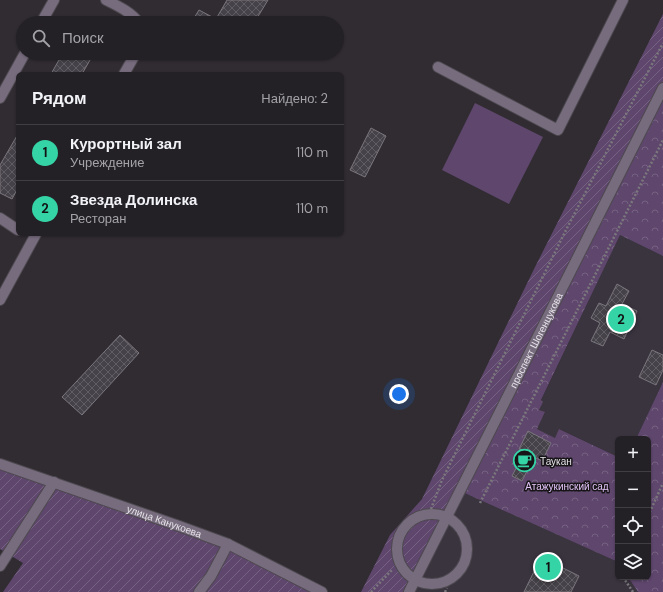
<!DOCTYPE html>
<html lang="ru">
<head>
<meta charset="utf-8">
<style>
  :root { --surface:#242126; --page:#302e32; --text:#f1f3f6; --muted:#a3a3a7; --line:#413e43; --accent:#35d4a7 }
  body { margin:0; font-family:"DM Sans",sans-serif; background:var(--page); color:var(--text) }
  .controls { position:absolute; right:12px; bottom:12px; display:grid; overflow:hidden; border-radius:6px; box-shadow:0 1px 3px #0004 }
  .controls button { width:36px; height:36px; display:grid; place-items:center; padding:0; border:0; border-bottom:1px solid var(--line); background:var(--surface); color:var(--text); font:20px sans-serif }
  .you { position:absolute; left:399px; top:394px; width:14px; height:14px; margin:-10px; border:3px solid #fff; border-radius:50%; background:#1a73e8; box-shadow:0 0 0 6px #1a73e833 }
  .badge { display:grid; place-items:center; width:26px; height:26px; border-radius:50%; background:var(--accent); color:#111; font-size:13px; font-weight:700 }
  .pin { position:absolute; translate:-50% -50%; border:2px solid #fff; box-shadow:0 1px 4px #0006 }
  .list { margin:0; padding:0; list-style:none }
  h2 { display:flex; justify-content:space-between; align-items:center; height:52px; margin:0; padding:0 16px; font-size:17px }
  h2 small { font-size:13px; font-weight:400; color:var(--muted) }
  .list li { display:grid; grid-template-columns:26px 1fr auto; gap:12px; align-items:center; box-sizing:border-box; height:56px; padding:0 16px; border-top:1px solid var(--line) }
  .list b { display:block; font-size:15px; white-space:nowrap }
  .list p { margin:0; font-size:13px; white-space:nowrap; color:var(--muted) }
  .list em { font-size:13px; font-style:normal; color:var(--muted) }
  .icon { flex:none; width:22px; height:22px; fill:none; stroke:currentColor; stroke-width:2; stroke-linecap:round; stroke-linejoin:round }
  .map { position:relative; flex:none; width:663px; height:592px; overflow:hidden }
  .search { position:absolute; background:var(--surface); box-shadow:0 1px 3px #0004; left:16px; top:16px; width:328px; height:44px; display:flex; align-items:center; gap:10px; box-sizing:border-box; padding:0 14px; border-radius:22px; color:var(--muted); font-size:15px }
  .panel { position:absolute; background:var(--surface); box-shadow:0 1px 3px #0004; left:16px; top:72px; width:328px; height:164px; border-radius:6px }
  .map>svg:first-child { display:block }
</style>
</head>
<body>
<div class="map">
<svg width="663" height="592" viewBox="0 0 663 592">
  <defs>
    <pattern id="forest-crowns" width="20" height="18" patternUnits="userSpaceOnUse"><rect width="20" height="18" fill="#5e466c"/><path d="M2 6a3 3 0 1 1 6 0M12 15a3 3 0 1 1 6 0" fill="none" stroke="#756181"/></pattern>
    <pattern id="garden-furrows" width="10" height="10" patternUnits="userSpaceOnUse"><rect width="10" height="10" fill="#5e466c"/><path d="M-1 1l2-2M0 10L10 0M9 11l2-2" fill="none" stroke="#756181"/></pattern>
    <pattern id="building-cross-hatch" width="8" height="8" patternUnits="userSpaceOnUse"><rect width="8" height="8" fill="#464249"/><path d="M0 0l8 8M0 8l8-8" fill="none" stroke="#615d63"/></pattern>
  </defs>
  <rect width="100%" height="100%" fill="#302c32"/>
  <g fill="#3a343f">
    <polygon points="620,235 663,256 663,382 636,439 618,439 618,457 560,429 555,438 537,429 545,413 539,410 543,401 541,401"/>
    <polygon points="460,491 618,562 618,577 628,577 638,592 409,592"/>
  </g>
  <polygon fill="#5e466c" points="475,103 543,137 509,204 442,170"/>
  <g fill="url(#forest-crowns)">
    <polygon points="663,88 663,256 620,235 541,400 543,402 539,410 545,412 537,429 555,438 559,429 618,457 618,562 460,491"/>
    <polygon points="663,382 663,592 638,592 628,577 648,577 648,439 636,439"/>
  </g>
  <g fill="url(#garden-furrows)">
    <polygon points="663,14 663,88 409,592 361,592 390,535 422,499 535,267"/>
    <polygon points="0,464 179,526 322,592 3,592 23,563 0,549"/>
  </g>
  <g fill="url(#building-cross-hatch)" stroke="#7a767d">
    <polygon points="227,0 268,0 254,23 191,23 199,10 216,19"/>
    <polygon points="63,53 94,53 82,74 51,74"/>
    <polygon points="371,128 386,136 365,177 350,170"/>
    <polygon points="18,134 18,188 12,199 0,193 0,165"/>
    <polygon points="617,284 629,291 622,304 637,311 624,339 610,332 603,346 591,341 600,323 591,318 599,303 606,306"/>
    <polygon points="120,335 139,353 82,415 62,397"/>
    <polygon points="652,350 663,355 663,370 656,385 639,377"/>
    <polygon points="528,431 551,443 542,461 534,457 522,481 512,476 525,451 519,449"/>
    <polygon points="541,557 579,576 571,592 524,592"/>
  </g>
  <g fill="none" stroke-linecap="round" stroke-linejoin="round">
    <defs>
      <g id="minor">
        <path d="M 106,0 C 118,6 131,12 139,23"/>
        <polyline points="41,23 54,0"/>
        <polyline points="438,67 558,130 623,0"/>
        <polyline points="124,74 136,53"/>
        <polyline points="0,98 25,53"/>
        <polyline points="0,218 18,230"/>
        <polyline points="0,300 36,234"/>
        <path id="s1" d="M 0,464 L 179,526 L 228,544 L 322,592"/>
        <circle cx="432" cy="549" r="35"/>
        <polyline points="0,566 54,482"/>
        <polyline points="199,592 211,576 228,544"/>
        <path id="s2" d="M 409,592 L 663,88"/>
      </g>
    </defs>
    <use href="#minor" stroke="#4d494f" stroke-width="12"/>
    <g stroke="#7b787d" stroke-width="2.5" stroke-dasharray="2 2" stroke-linecap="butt">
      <polyline points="480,503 663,140"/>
      <polyline points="431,509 442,480 566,230 663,43"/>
      <polyline points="648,516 663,483"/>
      <polyline points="623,577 633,592"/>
      <polyline points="371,592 392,570"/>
      <polyline points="445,592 447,588"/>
    </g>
    <use href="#minor" stroke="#776c7e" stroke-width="10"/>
  </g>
  <defs>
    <symbol id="cafe-ring" viewBox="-11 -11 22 22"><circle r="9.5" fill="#171518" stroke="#35d4a7" stroke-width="1.5"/><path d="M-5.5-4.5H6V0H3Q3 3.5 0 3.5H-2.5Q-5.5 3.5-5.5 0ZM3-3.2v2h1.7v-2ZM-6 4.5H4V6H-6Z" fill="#35d4a7"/></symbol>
  </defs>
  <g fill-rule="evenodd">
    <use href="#cafe-ring" x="512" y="448" width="25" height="25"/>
  </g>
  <g text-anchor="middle" stroke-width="3" stroke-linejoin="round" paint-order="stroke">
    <g font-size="10" fill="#e6e3e8" stroke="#171518">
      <text dy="4" stroke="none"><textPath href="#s2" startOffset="282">проспект Шогенцукова</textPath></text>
      <text dy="4" stroke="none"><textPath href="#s1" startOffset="174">улица Канукоева</textPath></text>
    </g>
    <g font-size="10" fill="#e6e3e8" stroke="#171518" text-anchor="start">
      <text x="540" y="465">Таукан</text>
    </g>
    <g font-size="10" fill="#e2c2f6" stroke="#171518">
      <text x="567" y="490">Атажукинский сад</text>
    </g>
  </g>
</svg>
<div class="controls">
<button>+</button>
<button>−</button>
<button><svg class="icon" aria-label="locate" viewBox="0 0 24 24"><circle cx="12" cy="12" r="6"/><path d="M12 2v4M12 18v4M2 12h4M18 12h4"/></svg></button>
<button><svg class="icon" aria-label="layers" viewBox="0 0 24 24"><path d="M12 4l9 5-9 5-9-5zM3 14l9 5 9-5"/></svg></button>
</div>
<div class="you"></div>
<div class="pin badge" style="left:548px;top:567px">1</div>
<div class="pin badge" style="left:621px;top:319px">2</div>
<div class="search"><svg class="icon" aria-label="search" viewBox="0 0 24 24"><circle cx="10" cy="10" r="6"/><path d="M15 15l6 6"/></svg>Поиск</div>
<section class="panel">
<h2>Рядом<small>Найдено: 2</small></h2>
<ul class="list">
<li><span class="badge">1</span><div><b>Курортный зал</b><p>Учреждение</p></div><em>110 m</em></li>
<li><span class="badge">2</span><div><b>Звезда Долинска</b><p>Ресторан</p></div><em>110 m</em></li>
</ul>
</section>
</div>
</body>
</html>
